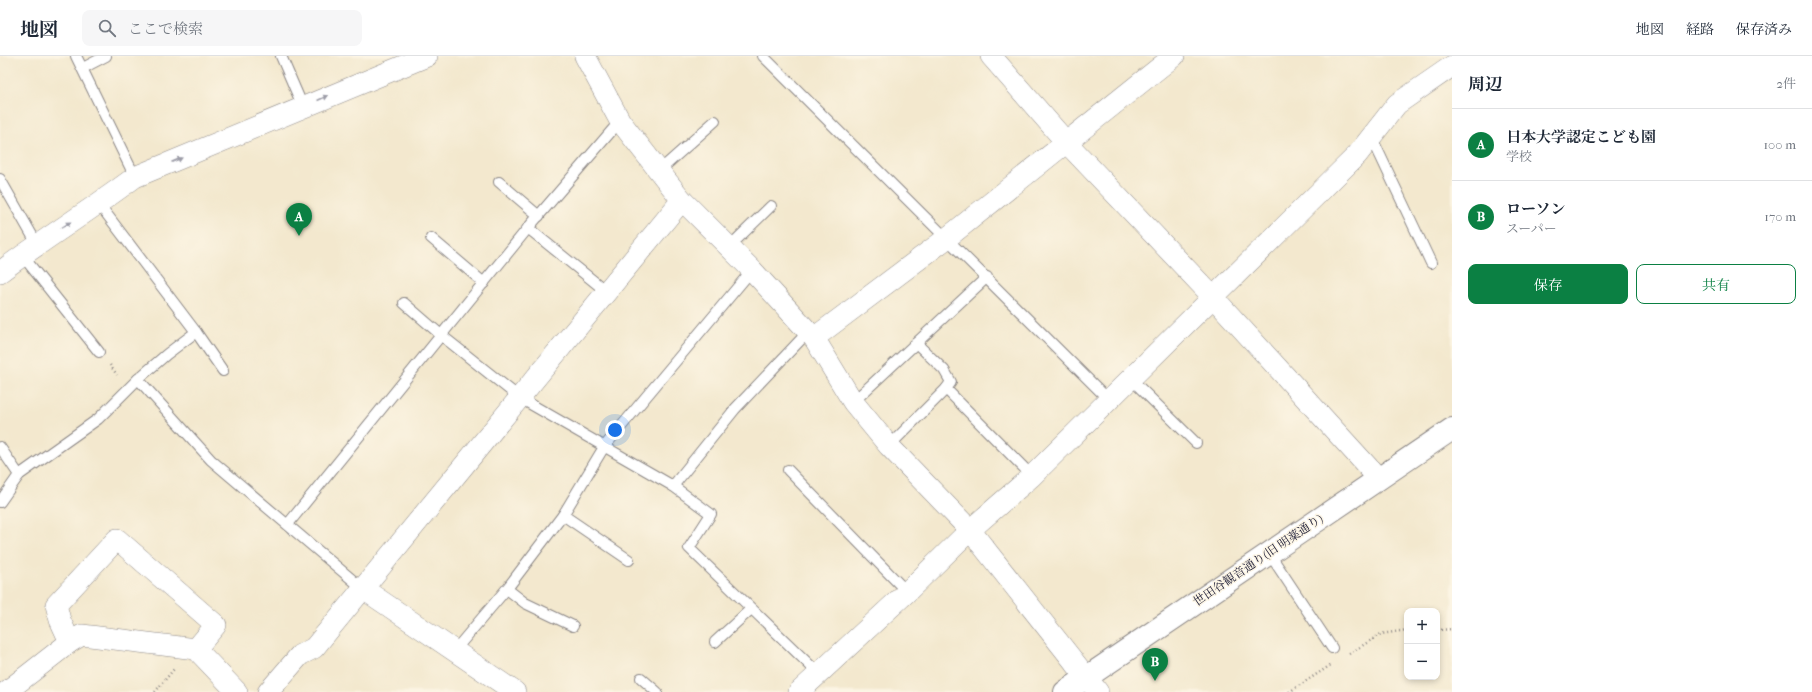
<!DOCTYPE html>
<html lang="ja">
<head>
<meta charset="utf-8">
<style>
  :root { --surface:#fff; --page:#f6f6f7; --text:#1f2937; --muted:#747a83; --line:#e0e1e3; --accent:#0b8043 }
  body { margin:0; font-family:"IM FELL French Canon","Noto Serif JP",serif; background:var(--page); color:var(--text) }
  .controls { position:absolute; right:12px; bottom:12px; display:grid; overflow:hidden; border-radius:8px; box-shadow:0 2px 6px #0003 }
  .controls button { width:36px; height:36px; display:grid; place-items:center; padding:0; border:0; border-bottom:1px solid var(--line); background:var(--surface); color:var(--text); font:20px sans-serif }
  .you { position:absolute; left:615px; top:374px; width:14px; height:14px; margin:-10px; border:3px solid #fff; border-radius:50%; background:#1a73e8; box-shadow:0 0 0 6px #1a73e833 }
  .badge { display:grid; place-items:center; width:26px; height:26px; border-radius:50%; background:var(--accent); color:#fff; font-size:13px; font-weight:700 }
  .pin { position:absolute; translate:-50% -33px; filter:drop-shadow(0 1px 2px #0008) }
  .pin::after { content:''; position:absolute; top:21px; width:14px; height:12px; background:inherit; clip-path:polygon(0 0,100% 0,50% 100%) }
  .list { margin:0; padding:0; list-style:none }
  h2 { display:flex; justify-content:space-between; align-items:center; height:52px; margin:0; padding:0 16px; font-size:17px }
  h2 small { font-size:13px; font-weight:400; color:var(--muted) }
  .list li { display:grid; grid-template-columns:26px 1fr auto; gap:12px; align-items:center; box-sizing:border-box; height:72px; padding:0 16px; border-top:1px solid var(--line) }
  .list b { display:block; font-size:15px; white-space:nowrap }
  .list p { margin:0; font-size:13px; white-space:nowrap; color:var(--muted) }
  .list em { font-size:13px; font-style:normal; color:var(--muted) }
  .actions { display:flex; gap:8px; padding:12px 16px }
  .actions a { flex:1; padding:9px 0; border:1px solid var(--accent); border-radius:8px; text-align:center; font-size:14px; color:var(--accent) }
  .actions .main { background:var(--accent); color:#fff }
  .icon { flex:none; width:22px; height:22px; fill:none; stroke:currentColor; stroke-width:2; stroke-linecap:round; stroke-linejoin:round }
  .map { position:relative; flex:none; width:1452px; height:636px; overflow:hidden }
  header { display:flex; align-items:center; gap:24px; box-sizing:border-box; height:56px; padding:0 20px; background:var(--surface); border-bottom:1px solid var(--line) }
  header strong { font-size:19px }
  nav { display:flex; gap:22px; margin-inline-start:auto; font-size:14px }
  .search { width:280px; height:36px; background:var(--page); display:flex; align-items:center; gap:10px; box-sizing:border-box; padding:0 14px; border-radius:8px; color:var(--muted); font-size:15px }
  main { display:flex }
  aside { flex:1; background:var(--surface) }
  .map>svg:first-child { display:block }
</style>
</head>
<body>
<header>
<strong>地図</strong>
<div class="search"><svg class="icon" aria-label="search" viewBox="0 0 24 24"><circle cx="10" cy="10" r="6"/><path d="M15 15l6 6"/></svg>ここで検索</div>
<nav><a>地図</a><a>経路</a><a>保存済み</a></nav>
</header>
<main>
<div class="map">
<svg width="1452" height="636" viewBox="0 0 1452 636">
  <rect width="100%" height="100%" fill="#fcf5e5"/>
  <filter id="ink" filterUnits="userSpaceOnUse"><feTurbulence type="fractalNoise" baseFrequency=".025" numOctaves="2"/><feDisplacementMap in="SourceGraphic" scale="8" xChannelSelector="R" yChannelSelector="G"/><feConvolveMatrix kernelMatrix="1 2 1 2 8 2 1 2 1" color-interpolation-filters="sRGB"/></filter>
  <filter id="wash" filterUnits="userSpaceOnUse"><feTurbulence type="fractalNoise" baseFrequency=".012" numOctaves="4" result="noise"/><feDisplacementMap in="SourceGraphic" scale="16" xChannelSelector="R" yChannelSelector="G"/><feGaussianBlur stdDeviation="0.9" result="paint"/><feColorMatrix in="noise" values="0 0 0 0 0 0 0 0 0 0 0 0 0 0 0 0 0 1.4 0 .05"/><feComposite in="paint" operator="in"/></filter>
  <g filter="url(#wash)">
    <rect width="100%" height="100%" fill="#f3e8ce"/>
  </g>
  <g filter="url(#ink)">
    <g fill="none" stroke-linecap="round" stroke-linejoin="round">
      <defs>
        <g id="service">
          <polyline points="76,0 135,121"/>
          <polyline points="281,0 303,51"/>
          <polyline points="763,0 1108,343"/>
          <polyline points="83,12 106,0"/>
          <polyline points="1371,80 1431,207"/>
          <polyline points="659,115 715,65"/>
          <polyline points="0,123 37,188"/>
          <polyline points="499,126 539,160"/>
          <polyline points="99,148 196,276 223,315"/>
          <polyline points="528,172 607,236"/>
          <polyline points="431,182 484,227"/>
          <polyline points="730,190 771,150"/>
          <polyline points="22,199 99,296"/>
          <polyline points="404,247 441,279 520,342 673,430 711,458 689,492 818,617"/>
          <polyline points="1130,322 1196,387"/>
          <polyline points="138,323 167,298 196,276"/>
          <polyline points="946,333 1032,420"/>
          <polyline points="853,346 987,221"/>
          <polyline points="889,390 946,333 951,326 944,314 916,287"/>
          <polyline points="0,391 19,419"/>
          <polyline points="788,414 907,536"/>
          <polyline points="673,430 735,353 808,276"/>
          <polyline points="0,446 19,419 98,363 138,323 211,404 362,532"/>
          <polyline points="563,459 629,504"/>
          <polyline points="288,468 528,172 620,65"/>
          <polyline points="1269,497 1332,592"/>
          <polyline points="507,533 525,547 573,570"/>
          <polyline points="715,586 751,553"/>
          <polyline points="455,594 509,530 563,459 604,391 752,214"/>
          <polyline points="641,622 657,636"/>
        </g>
        <g id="minor">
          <polyline points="585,0 620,65 659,115 682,144 752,214 814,282 853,346 889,390 970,474 1098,636"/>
          <polyline points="991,0 1066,86 1213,241 1379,423"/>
          <path d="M 0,216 C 44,183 91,154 135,121 L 427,0"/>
          <polyline points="814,282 947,182 1174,0"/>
          <polyline points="362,532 515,636"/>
          <polyline points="70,586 60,564 56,549 117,483 216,569 196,593"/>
          <polyline points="6,636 70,586 82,579 196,593 237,636"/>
          <polyline points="268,636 300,599 314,592 682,144"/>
          <polyline points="799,636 907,536 970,474 1032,420 1357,99 1397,48 1452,10"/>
        </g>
        <polyline id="tertiary" points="1065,636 1452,373"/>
      </defs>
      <use href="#service" stroke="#8a8584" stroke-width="12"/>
      <use href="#minor" stroke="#8a8584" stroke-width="22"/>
      <use href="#tertiary" stroke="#8a8584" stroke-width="24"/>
      <g stroke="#8a8584" stroke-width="2.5" stroke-dasharray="1 3" stroke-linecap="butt">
        <polyline points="110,309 117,319"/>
        <polyline points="1437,574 1452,573"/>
        <polyline points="1349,598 1381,578 1407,574"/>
        <polyline points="155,636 174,613"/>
        <polyline points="1289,636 1331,609"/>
      </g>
      <use href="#service" stroke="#fff" stroke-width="10"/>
      <use href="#minor" stroke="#fff" stroke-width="21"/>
      <use href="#tertiary" stroke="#fff" stroke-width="22"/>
    </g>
    <defs><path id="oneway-solid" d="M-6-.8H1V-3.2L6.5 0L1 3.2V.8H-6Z"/></defs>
    <g fill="#9c9ca7">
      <use href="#oneway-solid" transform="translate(323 42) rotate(-24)"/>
      <use href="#oneway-solid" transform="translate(177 104) rotate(-23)"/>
      <use href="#oneway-solid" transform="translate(66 169) rotate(-32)"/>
    </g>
  </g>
  <g text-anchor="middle" stroke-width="3" stroke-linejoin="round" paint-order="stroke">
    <g font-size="12" fill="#22223b" stroke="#fcf5e5">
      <text transform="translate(1258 504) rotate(-34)" y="4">世田谷観音通り(旧 明薬通り)</text>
    </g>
  </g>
</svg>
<div class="controls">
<button>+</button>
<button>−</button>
</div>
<div class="you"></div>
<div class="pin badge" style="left:299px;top:180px">A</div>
<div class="pin badge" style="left:1155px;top:625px">B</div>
</div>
<aside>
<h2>周辺<small>2件</small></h2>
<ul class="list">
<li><span class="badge">A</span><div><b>日本大学認定こども園</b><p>学校</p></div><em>100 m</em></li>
<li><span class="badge">B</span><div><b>ローソン</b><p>スーパー</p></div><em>170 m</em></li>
</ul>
<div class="actions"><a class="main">保存</a><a>共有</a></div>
</aside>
</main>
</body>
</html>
